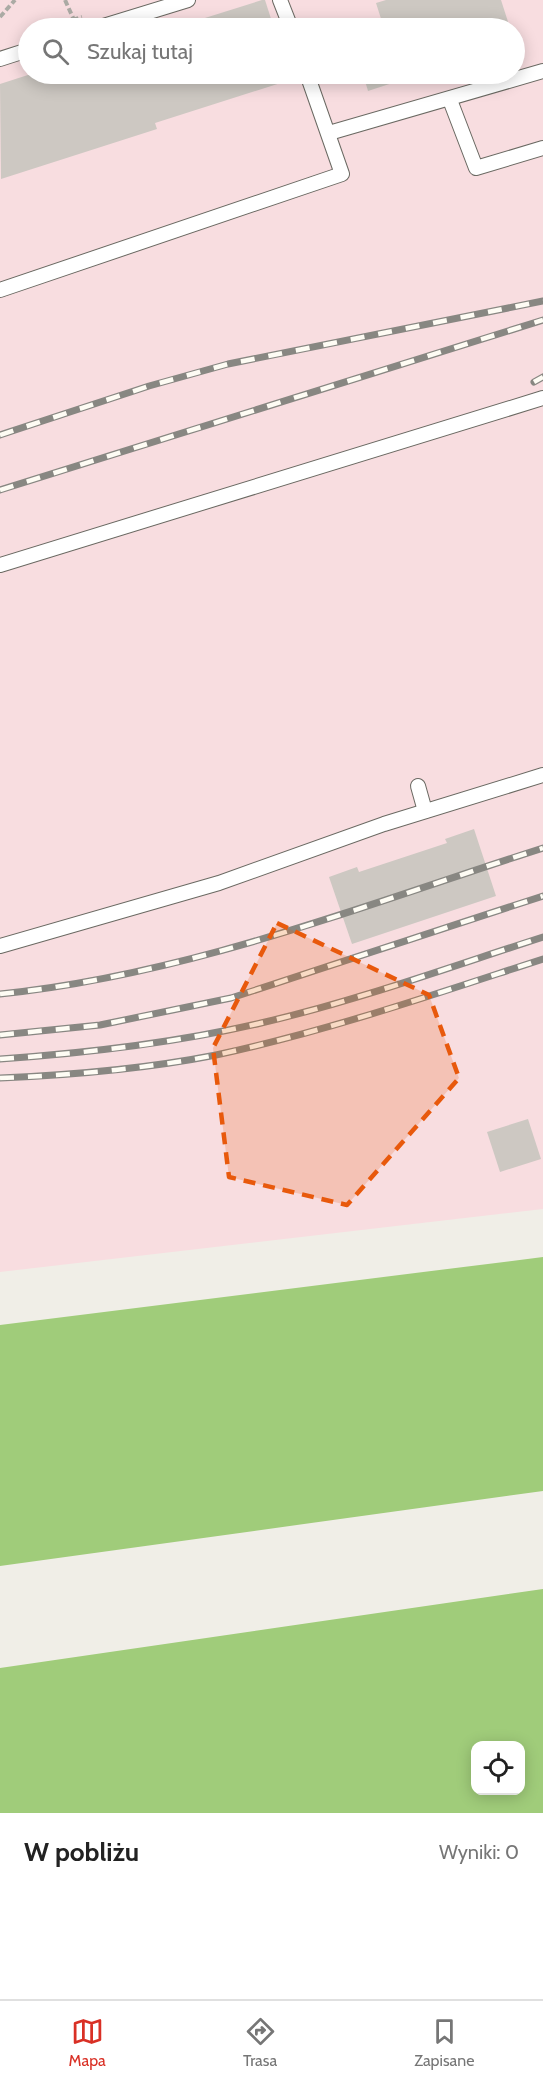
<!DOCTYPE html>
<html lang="pl">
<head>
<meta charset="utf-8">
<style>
  :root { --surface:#fff; --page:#f6f6f6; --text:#222; --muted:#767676; --line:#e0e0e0; --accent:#d93025 }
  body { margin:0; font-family:Cabin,sans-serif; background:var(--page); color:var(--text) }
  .controls { position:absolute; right:18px; bottom:18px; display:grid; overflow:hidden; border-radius:12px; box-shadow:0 3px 15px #0003 }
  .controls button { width:54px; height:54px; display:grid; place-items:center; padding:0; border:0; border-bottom:2px solid var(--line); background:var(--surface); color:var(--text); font:30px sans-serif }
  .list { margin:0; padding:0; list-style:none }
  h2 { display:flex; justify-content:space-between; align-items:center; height:78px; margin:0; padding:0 24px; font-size:26px }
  h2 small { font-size:20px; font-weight:400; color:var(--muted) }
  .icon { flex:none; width:33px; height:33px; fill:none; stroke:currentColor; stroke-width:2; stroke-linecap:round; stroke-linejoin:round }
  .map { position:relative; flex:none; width:543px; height:1813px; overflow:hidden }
  .search { position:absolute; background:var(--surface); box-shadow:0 3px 15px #0003; left:18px; right:18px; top:18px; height:66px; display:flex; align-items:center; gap:15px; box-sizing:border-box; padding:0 21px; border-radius:33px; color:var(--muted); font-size:22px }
  .sheet { height:186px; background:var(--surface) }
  nav { display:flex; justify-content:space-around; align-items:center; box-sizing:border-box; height:84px; border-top:2px solid var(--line); background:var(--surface); font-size:16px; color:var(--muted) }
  nav a { display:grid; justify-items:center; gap:3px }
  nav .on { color:var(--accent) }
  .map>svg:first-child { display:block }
</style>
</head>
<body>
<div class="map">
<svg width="543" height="1813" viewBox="0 0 543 1813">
  <rect width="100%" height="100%" fill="#f0eee7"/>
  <path fill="#f8dde0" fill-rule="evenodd" d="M 0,0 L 543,0 L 543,1209 L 0,1272 ZM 28,28 L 514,28 L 514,74 L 28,74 Z"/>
  <g fill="#a0cc7a" fill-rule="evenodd">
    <polygon points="543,1257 543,1491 0,1566 0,1325"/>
    <path d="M 543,1589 L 543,1813 L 0,1813 L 0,1668 ZM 476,1746 L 520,1746 L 520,1790 L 476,1790 Z"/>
  </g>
  <g fill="#cdc8c2">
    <polygon points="262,0 265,0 274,28 173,28"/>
    <polygon points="386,0 501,0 510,28 373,28 383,25 376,3"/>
    <polygon points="31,74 288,74 290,80 155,123 157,129 1,179 0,84"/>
    <polygon points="363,74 420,74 368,91"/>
    <polygon points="474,829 496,896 352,944 329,877 357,867 359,872 447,843 445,839"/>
    <polygon points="528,1119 541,1159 500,1172 487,1132"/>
  </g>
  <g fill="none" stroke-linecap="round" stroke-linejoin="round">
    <defs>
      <g id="service">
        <polyline points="280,0 291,28"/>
        <polyline points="97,28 188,0"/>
        <polyline points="0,59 28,50"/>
        <polyline points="450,100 476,168 543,148"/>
        <polyline points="329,133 543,71"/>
        <polyline points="0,290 342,174 307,74"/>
        <polyline points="0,565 543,398"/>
        <polyline points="418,786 425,811"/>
        <polyline points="0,946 219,883 384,824 543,775"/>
      </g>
    </defs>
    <use href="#service" stroke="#6a6962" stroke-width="16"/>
    <g stroke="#abaaa4" stroke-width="4" stroke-dasharray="6 3" stroke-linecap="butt">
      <polyline points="65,0 74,20"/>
      <polyline points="0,17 15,0"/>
      <polyline points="47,28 82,17"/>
    </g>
    <use href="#service" stroke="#fff" stroke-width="14"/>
    <defs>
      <g id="rail">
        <polyline points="534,382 543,377"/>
        <polyline points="0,435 149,386 228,364 543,301"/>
        <polyline points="0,490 543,320"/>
        <path d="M 0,994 C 187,975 365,905 543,848"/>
        <polyline points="0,1035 100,1025 231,998 543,896"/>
        <path d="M 0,1059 C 88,1053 175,1043 261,1023 C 356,1001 450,967 543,937"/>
        <path d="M 0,1078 C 72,1075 145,1069 216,1055 C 328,1031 435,994 543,959"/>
      </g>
    </defs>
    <use href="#rail" stroke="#888782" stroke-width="7"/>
    <use href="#rail" stroke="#fefcf4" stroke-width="4.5" stroke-dasharray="14" stroke-linecap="butt"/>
  </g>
  <path fill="#e8590c" fill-opacity="0.2" stroke="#e8590c" stroke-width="4.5" stroke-dasharray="12 8" stroke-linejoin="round" d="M 277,923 L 429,995 L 459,1078 L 347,1205 L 229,1177 L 213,1048 Z"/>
</svg>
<div class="controls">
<button><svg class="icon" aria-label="locate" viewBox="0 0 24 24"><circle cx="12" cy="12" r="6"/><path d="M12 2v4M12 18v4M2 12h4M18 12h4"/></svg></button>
</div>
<div class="search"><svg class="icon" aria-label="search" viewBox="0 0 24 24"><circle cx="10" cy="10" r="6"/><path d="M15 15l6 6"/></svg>Szukaj tutaj</div>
</div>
<section class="sheet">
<h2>W pobliżu<small>Wyniki: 0</small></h2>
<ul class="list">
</ul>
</section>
<nav>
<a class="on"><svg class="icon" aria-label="map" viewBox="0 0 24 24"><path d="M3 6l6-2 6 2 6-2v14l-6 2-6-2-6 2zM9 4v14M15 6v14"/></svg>Mapa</a>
<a><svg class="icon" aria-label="directions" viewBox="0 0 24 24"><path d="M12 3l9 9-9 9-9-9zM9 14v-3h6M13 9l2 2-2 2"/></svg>Trasa</a>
<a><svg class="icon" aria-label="saved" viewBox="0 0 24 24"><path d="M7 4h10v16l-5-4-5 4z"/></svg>Zapisane</a>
</nav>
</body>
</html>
